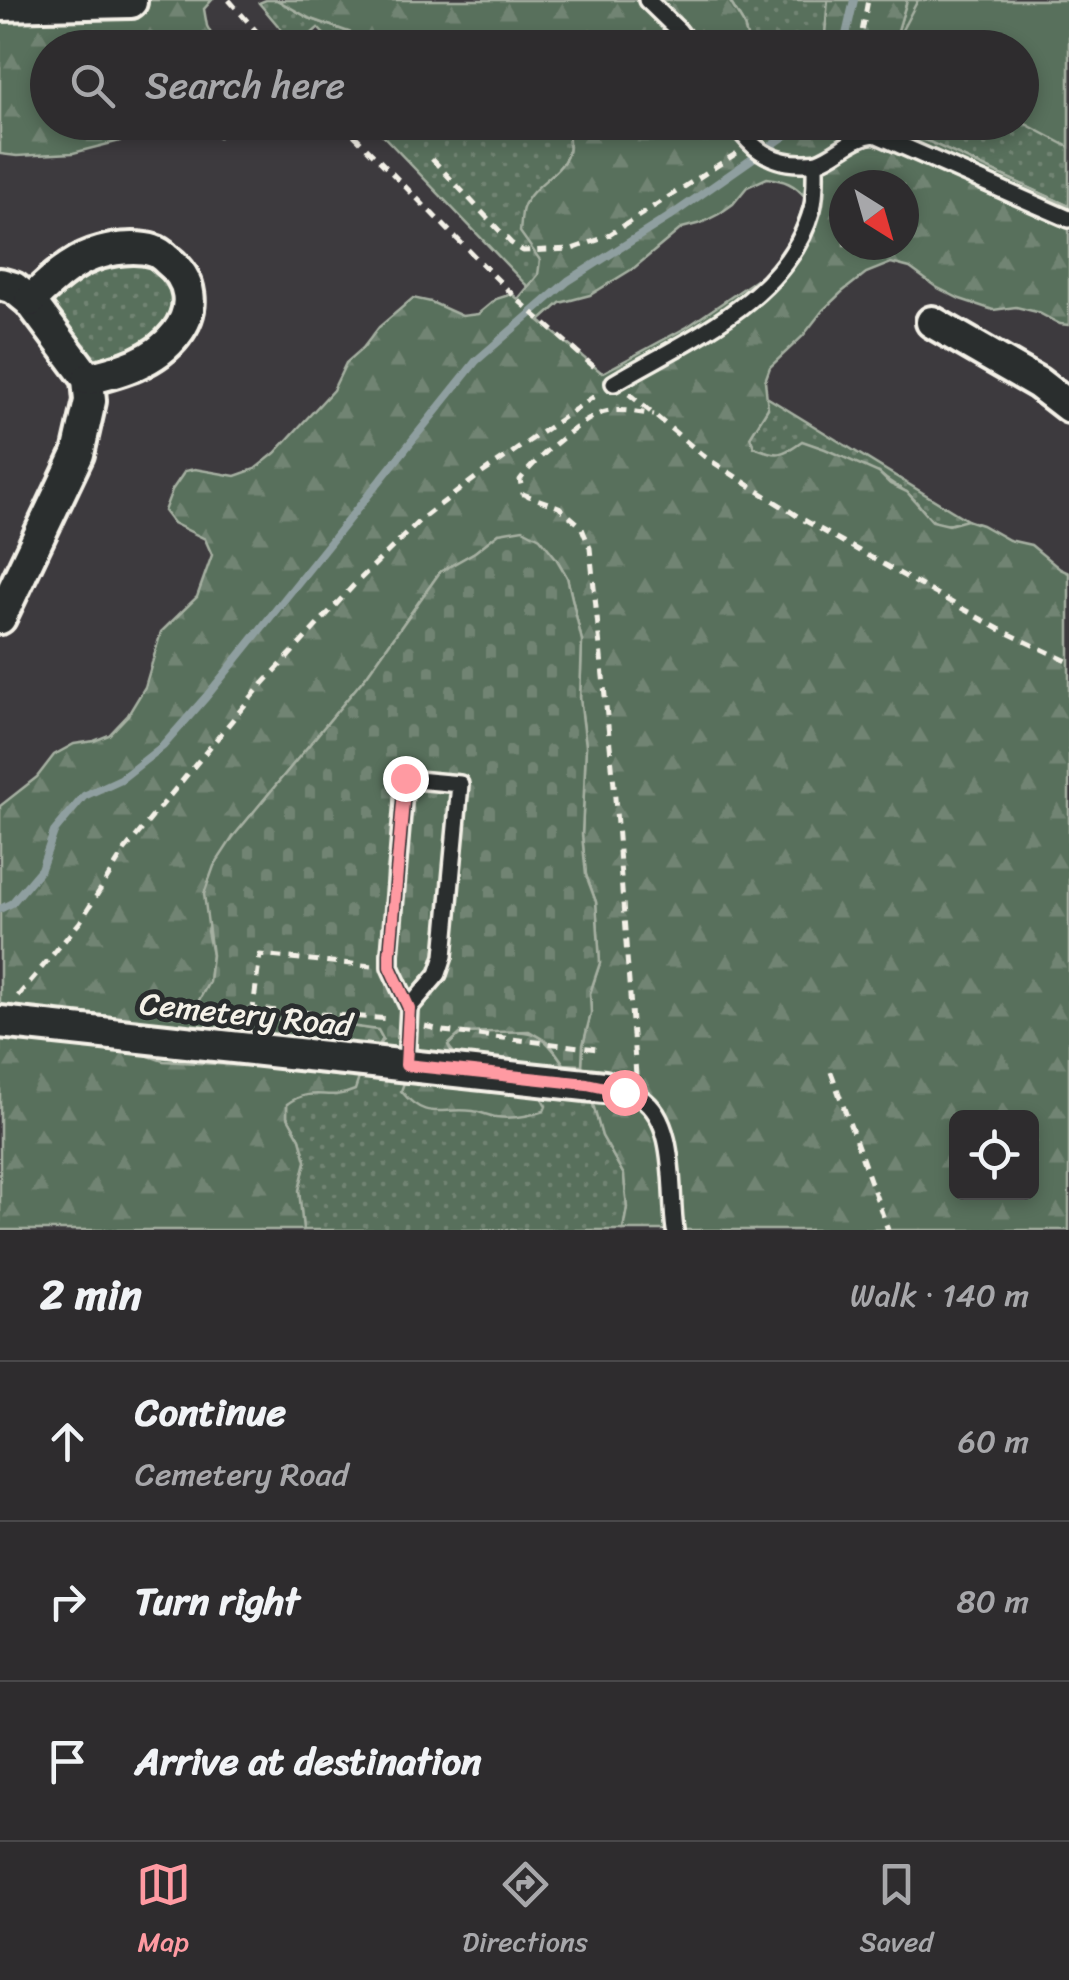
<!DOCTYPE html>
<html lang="en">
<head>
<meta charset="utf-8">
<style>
  :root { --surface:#2e2c2e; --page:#3a383a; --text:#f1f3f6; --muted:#a7a7aa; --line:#49484a; --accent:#ff9aa2 }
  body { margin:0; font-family:Sriracha,sans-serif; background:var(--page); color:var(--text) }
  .controls { position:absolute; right:30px; bottom:30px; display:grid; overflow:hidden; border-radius:15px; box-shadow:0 5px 15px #0003 }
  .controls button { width:90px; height:90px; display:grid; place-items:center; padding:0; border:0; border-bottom:2px solid var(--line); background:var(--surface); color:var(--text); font:50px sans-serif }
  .compass { position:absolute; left:829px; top:170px; width:90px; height:90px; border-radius:50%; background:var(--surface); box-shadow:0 5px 15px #0003; rotate:143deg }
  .stop { position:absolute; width:30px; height:30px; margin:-22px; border:8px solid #ff9aa2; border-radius:50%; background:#fff }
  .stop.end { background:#ff9aa2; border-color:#fff; box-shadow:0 2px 10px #0008 }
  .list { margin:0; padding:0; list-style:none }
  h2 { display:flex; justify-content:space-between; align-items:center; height:130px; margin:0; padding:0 40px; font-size:42px }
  h2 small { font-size:32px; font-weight:400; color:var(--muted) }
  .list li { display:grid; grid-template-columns:65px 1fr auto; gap:30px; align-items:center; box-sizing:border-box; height:160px; padding:0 40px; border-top:2px solid var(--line) }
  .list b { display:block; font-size:38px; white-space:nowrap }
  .list p { margin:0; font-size:32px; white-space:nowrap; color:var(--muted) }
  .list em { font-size:32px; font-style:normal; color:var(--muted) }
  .icon { flex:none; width:55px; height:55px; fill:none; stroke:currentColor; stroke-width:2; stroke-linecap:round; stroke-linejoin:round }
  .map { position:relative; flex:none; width:1069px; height:1230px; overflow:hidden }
  .search { position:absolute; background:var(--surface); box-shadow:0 5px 15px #0003; left:30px; right:30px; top:30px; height:110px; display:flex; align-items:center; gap:25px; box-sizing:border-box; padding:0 35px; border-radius:55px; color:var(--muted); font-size:38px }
  .sheet { height:610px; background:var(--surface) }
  nav { display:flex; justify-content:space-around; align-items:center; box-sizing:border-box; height:140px; border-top:2px solid var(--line); background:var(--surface); font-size:28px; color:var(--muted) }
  nav a { display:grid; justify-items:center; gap:5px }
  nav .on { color:var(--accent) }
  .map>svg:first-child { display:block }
</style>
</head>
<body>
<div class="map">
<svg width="1069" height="1230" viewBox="0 0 1069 1230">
  <defs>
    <pattern id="green-dots" width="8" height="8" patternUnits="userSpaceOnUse" patternTransform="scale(2.5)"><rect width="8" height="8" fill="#596f5b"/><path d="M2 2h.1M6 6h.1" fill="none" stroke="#718473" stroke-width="1.8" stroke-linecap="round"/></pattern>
    <pattern id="forest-firs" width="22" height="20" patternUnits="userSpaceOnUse" patternTransform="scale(2.5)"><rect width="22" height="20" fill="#596f5b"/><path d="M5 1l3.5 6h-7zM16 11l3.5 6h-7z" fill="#718473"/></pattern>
    <pattern id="cemetery-stones" width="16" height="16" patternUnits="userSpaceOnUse" patternTransform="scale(2.5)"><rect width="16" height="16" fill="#596f5b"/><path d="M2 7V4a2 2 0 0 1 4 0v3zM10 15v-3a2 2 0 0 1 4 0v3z" fill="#718473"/></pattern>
  </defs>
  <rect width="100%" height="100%" fill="#3d3a3e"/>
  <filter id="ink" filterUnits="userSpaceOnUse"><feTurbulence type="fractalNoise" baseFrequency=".01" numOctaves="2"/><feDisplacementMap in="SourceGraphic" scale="20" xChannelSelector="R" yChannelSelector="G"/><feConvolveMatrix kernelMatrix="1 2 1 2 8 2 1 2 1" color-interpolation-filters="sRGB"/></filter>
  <g filter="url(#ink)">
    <g fill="url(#green-dots)" stroke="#a6b0a2" stroke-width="2.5">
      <polygon points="266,0 277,0 309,18 380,43 416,42 436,47 336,47 318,28 296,47 259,3"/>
      <polygon points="729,0 828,0 824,47 750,47 743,23"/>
      <polygon points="907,0 1069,0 1069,206 888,123 1022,122 1022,48 893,47"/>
      <path d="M 371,123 L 564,123 C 578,155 560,169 537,189 L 540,260 L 539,275 L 528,287 Z"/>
      <polygon points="93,255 178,268 175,336 88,379 30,301"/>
      <path d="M 765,396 L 967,520 C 926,535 930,510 906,492 C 895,484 890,484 879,473 L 783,454 L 772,454 L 754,447 L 750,437 L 768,408 Z"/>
      <polygon points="141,1025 452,1053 478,1067 559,1073 564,1064 582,1065 602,1136 624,1175 627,1208 623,1230 303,1230 299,1190 306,1161 300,1139 287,1116 287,1103 300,1094 319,1094 202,1063 163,1061 143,1054 133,1037"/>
    </g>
    <g fill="url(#forest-firs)" stroke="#a6b0a2" stroke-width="2.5" fill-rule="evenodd">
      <polygon points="130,0 212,0 204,9 207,26 218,47 48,48 48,122 237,123 219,137 196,130 171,128 73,153 17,156 0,154 0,5"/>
      <polygon points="277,0 729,0 743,23 750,47 436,48 416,42 380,43 309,18"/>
      <polygon points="828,0 907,0 893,47 824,47"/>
      <path d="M 564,123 L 888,123 L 1069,206 L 1069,325 L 1060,324 L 1037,312 L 1016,307 L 993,310 L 960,299 L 936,287 L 910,268 L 891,263 L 866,273 L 842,292 L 823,310 L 803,336 L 770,367 L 765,381 L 768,408 L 750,437 L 754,447 C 778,457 781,456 802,441 L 825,449 L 879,473 L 890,484 L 907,492 L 932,521 L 949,525 L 967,520 L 982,525 L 1009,540 L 1031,545 L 1060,569 L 1069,573 L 1069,1230 L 623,1230 L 627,1208 L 624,1175 L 602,1136 L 582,1065 L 583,1045 L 591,1013 L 590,993 L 600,963 L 596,902 L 586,875 L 582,835 L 586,746 L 580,698 L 582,641 L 567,577 L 556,558 L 499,533 L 475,552 L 440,572 L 367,675 L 233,837 L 207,931 L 212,955 L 209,982 L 199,1001 L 254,1018 L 329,1023 L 378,1030 L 383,1039 L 378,1047 L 142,1025 L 134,1037 L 143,1054 L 163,1061 L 343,1071 L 359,1078 L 355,1090 C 328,1102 313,1085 287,1104 L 287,1116 L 300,1139 L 306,1161 L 299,1190 L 303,1230 L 0,1230 L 0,806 L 37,777 L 54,755 L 74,744 L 94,741 L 109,735 L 128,715 L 145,687 L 161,632 L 197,597 L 212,555 L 205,539 L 173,523 L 164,511 L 172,490 L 185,471 L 195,469 L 235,476 L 255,469 L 275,453 L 333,390 L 346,363 L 363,348 L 379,327 L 413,298 L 431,302 L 462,316 L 478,314 L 496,299 L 512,294 L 518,299 L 538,275 L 540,260 L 520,232 C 521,225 521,214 523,208 C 537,173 585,171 564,123 ZM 767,178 C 784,180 795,184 806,198 L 791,239 L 766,273 L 687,327 L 602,373 L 540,321 L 560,303 L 590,295 L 634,268 L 682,228 L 701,223 L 719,214 L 733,204 L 747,187 ZM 844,185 L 904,185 L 904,245 L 844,245 ZM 956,1118 L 1032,1118 L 1032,1192 L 956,1192 Z"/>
      <path d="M 495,1031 C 536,1031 540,1031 564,1064 L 559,1073 C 529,1071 463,1074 448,1045 L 461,1033 Z"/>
      <path d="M 404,1083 L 540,1095 L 546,1106 L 544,1111 C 529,1116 512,1119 496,1117 C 489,1116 481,1112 473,1111 C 440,1107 427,1122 401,1091 Z"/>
    </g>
    <polygon fill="url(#cemetery-stones)" stroke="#a6b0a2" stroke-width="2.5" points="523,529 540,538 556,558 567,577 582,641 580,698 586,746 582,835 586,875 596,902 600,963 590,993 591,1013 583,1045 582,1065 564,1064 549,1043 529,1031 461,1033 448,1045 452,1053 378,1047 383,1039 378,1030 329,1023 254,1018 210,1009 198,1002 209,982 212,955 204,894 214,866 233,837 367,675 440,572 475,552 499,533"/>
    <polygon fill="#596f5b" stroke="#a6b0a2" stroke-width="2.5" points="918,0 1069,0 1069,147 1022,122 1022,48 893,47"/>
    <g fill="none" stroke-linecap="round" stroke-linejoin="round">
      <g stroke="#8f9fa0" stroke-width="8">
        <polyline points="843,48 854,0"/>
        <polyline points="0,909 12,903 41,869 54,832 84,796 121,779 163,746 206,697 476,361 568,281 669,217 805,122"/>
      </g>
      <defs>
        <g id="lane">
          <polyline points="647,0 679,31 692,48"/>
          <path d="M 735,122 C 750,148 771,163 801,163 C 805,163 813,163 817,162 C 838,155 852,136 875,134 L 1069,219"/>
          <path d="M 614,383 C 688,339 787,300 812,209 C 816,195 815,178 815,163"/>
          <polyline points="406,1065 409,1008 390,967 390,954 405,779 460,784 444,956 438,974 409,1008"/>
          <path d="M 604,1087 C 616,1090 630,1092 641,1098 C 678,1122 669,1191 675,1230"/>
        </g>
        <g id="street">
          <polyline points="0,5 131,2"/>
          <polyline points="0,284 14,288 30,301 88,379 90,401 78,454 0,618"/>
          <path d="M 30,301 C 49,283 68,264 93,255 C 110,249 136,245 154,251 C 158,252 164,257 167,260 C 192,279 196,309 176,334 C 155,362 120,371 88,379"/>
          <polyline points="932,322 1038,383 1069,407"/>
          <polyline points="0,1022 604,1087"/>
        </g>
      </defs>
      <use href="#lane" stroke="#f4f1e8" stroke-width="22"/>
      <use href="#street" stroke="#f4f1e8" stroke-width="38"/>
      <g stroke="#f4f1e8" stroke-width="5" stroke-dasharray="10 8" stroke-linecap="butt">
        <polyline points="229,0 271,48"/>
        <polyline points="859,48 868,0"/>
        <polyline points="341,122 518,300 600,372"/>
        <polyline points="432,159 511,243 523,251 572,249 606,237 737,153"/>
        <polyline points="629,394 705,457 802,519 999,629 1069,662"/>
        <polyline points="372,966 260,955 253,1009 390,1019"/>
        <polyline points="18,996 80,922 125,850 253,695 354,585 420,520 478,476 599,393"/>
        <polyline points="425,1026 443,1031 597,1049"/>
        <polyline points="831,1072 888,1230"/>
        <path d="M 636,1075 L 614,785 L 590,548 L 581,526 L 559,507 L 523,494 L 520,480 C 535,459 575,425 599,414 C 616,407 636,412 654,415"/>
      </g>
      <use href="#lane" stroke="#2a2d2e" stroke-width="15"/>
      <use href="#street" stroke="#2a2d2e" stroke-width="30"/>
    </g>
  </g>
  <g fill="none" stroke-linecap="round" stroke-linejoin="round" filter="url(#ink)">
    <polyline stroke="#ff9aa2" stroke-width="12" points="405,778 390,954 390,967 409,1008 406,1065 587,1084 624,1092"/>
  </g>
  <g text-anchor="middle" stroke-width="10" stroke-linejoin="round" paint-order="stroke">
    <g font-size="32" fill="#f4f1e8" stroke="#2a2d2e">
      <text transform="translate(246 1014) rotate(6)" y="11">Cemetery Road</text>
    </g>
  </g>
</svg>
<div class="controls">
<button><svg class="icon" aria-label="locate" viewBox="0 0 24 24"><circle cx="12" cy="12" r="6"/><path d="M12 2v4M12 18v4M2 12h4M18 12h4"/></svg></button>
</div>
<svg class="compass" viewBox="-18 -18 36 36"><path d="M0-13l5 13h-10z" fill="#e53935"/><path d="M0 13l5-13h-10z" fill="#a7a7aa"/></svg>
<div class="stop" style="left:624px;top:1092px"></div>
<div class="stop end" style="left:405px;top:778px"></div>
<div class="search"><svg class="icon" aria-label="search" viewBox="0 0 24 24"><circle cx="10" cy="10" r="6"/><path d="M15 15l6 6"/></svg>Search here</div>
</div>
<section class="sheet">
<h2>2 min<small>Walk · 140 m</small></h2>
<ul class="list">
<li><svg class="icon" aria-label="ahead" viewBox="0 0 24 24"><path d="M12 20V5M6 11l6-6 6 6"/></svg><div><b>Continue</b><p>Cemetery Road</p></div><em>60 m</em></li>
<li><svg class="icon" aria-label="right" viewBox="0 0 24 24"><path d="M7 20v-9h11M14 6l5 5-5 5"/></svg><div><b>Turn right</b></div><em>80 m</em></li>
<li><svg class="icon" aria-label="arrive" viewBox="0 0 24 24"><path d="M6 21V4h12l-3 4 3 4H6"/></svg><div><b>Arrive at destination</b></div></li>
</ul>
</section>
<nav>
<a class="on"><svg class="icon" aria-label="map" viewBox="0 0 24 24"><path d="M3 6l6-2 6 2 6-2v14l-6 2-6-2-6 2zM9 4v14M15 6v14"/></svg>Map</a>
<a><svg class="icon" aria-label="directions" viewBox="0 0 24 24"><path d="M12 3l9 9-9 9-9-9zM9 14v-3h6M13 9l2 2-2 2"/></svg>Directions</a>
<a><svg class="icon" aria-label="saved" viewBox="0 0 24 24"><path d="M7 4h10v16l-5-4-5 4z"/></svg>Saved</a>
</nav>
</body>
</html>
